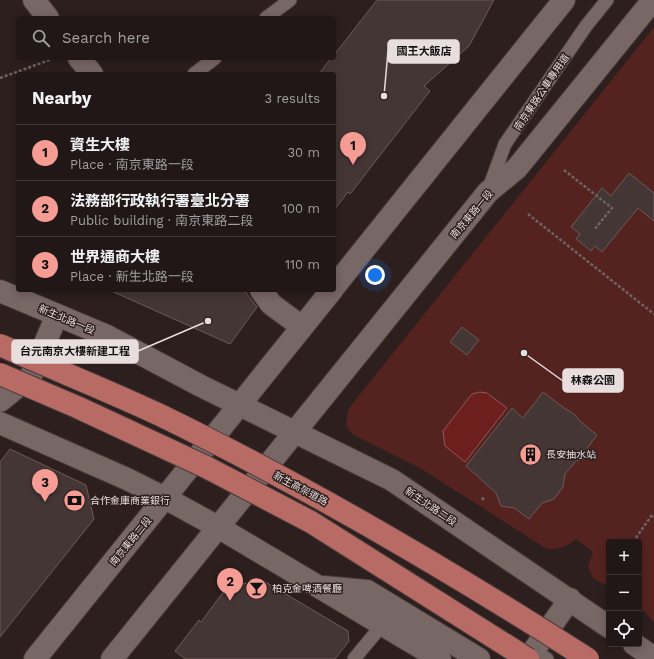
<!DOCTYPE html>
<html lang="en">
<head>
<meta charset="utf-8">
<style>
  :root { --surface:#211716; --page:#2d2423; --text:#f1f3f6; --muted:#a29fa1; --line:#3e3635; --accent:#f59c94 }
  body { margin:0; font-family:"Work Sans","Noto Sans TC",sans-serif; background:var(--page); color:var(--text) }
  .controls { position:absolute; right:12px; bottom:12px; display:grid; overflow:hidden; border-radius:4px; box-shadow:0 2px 10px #0003 }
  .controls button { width:36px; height:36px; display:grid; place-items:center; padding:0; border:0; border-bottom:1px solid var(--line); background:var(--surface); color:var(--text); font:20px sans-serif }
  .you { position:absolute; left:375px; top:275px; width:14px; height:14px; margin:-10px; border:3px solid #fff; border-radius:50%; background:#1a73e8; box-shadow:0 0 0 6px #1a73e833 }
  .badge { display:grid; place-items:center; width:26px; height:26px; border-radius:50%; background:var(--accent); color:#111; font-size:13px; font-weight:700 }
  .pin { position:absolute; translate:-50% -33px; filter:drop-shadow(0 1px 2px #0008) }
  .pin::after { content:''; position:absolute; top:21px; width:14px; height:12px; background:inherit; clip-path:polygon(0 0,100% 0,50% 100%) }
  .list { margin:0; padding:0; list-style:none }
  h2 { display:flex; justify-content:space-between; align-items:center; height:52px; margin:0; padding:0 16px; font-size:17px }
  h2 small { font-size:13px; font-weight:400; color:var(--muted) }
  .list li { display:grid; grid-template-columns:26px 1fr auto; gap:12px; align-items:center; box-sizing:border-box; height:56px; padding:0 16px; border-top:1px solid var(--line) }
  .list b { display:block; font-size:15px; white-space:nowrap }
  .list p { margin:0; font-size:13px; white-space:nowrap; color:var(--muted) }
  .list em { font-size:13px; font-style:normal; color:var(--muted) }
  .icon { flex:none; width:22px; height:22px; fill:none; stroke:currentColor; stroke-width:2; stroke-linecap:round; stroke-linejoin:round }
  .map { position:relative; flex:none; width:654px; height:659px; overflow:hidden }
  .search { position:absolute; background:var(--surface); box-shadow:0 2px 10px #0003; left:16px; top:16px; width:320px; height:44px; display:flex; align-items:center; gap:10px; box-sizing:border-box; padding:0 14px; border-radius:4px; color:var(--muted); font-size:15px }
  .panel { position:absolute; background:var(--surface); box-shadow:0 2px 10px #0003; left:16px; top:72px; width:320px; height:220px; border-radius:4px }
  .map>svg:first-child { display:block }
</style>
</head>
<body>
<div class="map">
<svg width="654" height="659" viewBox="0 0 654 659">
  <rect width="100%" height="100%" fill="#2c1f1d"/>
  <path fill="#542320" d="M 654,27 L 654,622 L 639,606 L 639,542 L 609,542 L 609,587 L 593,578 L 588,566 L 593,552 L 576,539 C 567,546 559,550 547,549 L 420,468 L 354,435 C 344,428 346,420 349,408 Z"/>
  <polygon fill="#6d1f1e" stroke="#925857" points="480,392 487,393 507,408 465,462 445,446 443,431 472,394"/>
  <g fill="#443634" stroke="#6b5b59">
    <polygon points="377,0 494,0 469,46 424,86 430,91 350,194 348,192 334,210 334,74 319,74 331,58 334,58 334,55"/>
    <polygon points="629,173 654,193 654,221 638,208 602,252 595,246 591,251 576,239 580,234 571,227 602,188 611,196"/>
    <polygon points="109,290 244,290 257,307 230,344"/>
    <polygon points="462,327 479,340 467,355 450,342"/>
    <polygon points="543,392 564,408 574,414 582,423 597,435 588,447 586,458 576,461 565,474 563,487 554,499 542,503 529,519 514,508 501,506 496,493 466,466 512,408 523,418"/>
    <polygon points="10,449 86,485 94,519 0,637 0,462"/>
    <polygon points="262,580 348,631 349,641 335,659 185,659 175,651 199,620 201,622 227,587"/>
  </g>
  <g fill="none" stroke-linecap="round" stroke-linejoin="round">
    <defs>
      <g id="service">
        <polyline points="266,18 290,0"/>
        <polyline points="194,74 215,58"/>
        <polyline points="489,188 505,144 586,26 607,0"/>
        <polyline points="534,650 547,659"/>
        <polyline points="354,659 383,624"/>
      </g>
      <g id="minor">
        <polyline points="34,0 48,18"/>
        <polyline points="79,58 92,74"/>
        <polyline points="261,290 271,304 302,327"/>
      </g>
      <g id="tertiary">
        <polyline points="0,291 107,336 201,386 392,480 609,627"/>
        <polyline points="0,401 31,376 57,315"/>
        <polyline points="0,423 127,479 165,498 218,527 440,659"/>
        <polyline points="324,587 367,591 479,659"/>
        <polyline points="634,644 654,658"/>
        <polyline points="523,659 534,650 570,599"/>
      </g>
      <g id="secondary">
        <polyline points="334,287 564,0"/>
        <polyline points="35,659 332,290"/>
        <polyline points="112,659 488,192 517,168 653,0"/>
      </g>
    </defs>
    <use href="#service" stroke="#473b3a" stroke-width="15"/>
    <use href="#minor" stroke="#473b3a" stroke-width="24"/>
    <use href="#tertiary" stroke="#473b3a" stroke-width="24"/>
    <use href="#secondary" stroke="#473b3a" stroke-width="24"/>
    <g stroke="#706462" stroke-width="2.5" stroke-dasharray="3 2" stroke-linecap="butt">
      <polyline points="0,78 55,58"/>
      <polyline points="564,170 612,208 594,230"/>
      <polyline points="528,214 654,314"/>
      <polyline points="482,500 485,496"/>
      <polyline points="633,542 652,515 654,517"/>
    </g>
    <use href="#service" stroke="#776765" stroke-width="13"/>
    <use href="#minor" stroke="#776765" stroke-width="22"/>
    <use href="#tertiary" stroke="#776765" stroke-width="22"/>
    <use href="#secondary" stroke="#776765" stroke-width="22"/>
    <defs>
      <g id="trunk-bridge">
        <path d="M 0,345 C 53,369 107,390 160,415 C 308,487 449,570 588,659"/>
        <polyline points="0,374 77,407 206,467 311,522 528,659"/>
      </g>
    </defs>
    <use href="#trunk-bridge" stroke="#473b3a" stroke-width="24" stroke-linecap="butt"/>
    <use href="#trunk-bridge" stroke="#b86a64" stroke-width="22"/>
  </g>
  <defs>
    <symbol id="building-disc" viewBox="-11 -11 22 22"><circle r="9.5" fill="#f59c94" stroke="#2c1f1d"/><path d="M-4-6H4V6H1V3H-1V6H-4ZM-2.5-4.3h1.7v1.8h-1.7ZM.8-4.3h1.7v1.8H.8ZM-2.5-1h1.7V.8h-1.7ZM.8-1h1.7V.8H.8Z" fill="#111"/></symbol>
    <symbol id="bank-disc" viewBox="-11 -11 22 22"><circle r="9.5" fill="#f59c94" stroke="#2c1f1d"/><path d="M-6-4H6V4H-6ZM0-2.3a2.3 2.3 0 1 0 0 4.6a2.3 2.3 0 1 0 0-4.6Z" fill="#111"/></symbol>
    <symbol id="bar-disc" viewBox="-11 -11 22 22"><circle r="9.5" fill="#f59c94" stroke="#2c1f1d"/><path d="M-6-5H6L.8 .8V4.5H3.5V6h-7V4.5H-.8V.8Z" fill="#111"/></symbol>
  </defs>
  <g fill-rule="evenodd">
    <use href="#building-disc" x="518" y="442" width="25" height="25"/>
    <use href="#bank-disc" x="62" y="488" width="25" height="25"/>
    <use href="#bar-disc" x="244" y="576" width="25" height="25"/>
  </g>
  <g text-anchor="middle" stroke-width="3" stroke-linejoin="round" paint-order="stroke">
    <g font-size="10" fill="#e8dedd" stroke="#2c1f1d">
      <text transform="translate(541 92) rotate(-56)" y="4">南京東路公車專用道</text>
      <text transform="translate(471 214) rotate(-50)" y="4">南京東路一段</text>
      <text transform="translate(67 319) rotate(23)" y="4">新生北路一段</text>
      <text transform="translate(301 488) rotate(28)" y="4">新生高架道路</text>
      <text transform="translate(431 506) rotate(34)" y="4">新生北路二段</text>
      <text transform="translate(130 541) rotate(-51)" y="4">南京東路二段</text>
    </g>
    <g font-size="10" fill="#e8dedd" stroke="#2c1f1d" text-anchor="start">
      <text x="546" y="458">長安抽水站</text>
      <text x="90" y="504">合作金庫商業銀行</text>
      <text x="272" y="592">柏克金啤酒餐廳</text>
    </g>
  </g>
  <path fill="none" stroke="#e8dedd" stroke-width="1.5" d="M384 96L388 51M208 321L138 351M524 353L563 381"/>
  <g fill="#e8dedd" stroke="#2c1f1d" stroke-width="1.5">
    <circle cx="384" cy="96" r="4"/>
    <circle cx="208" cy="321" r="4"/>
    <circle cx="524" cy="353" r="4"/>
  </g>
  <g fill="#e8dedd" stroke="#e8dedd" stroke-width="1.5">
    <rect x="388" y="40" width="71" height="23" rx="4"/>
    <rect x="12" y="340" width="126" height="23" rx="4"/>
    <rect x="563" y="369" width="60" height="23" rx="4"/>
  </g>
  <g font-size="11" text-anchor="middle" font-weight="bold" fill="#111">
    <text x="424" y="55">國王大飯店</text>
    <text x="75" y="355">台元南京大樓新建工程</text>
    <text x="593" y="384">林森公園</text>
  </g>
</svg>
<div class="controls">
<button>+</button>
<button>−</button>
<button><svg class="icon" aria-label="locate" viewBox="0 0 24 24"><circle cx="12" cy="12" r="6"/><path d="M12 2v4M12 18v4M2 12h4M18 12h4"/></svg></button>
</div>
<div class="you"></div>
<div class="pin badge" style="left:353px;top:165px">1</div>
<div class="pin badge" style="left:230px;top:601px">2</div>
<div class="pin badge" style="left:45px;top:502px">3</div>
<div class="search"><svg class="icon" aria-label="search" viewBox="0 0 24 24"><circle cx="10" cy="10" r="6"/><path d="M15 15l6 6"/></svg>Search here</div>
<section class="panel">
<h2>Nearby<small>3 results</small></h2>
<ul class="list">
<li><span class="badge">1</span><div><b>資生大樓</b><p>Place · 南京東路一段</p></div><em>30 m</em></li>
<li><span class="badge">2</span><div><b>法務部行政執行署臺北分署</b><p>Public building · 南京東路二段</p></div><em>100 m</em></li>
<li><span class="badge">3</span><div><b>世界通商大樓</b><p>Place · 新生北路一段</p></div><em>110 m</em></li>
</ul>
</section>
</div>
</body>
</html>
